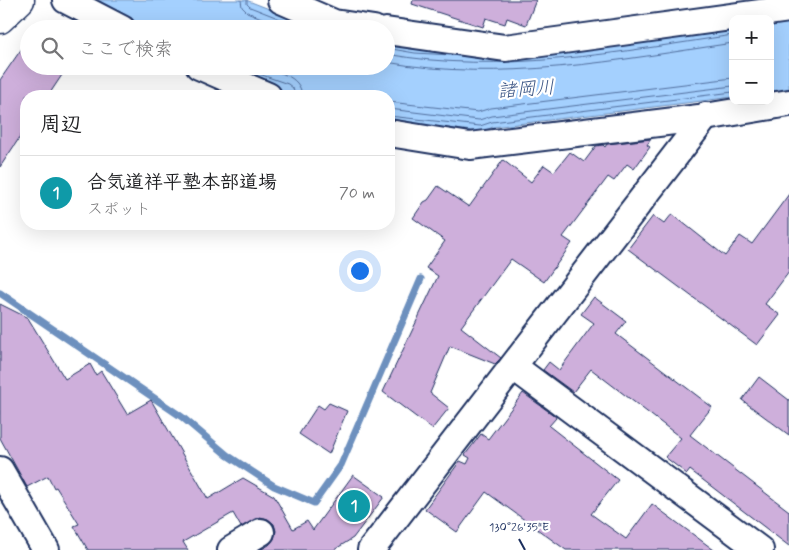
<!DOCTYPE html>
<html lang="ja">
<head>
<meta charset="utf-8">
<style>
  :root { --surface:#fff; --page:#f2f2f2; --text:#202124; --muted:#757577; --line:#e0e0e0; --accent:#7c3aed }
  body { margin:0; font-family:Mynerve,"Klee One",sans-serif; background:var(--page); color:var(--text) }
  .controls { position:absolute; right:15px; top:15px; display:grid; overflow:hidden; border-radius:10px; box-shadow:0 5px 20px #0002 }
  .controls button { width:45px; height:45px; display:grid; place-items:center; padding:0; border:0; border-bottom:1px solid var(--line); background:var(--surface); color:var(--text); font:25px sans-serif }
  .you { position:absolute; left:359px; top:270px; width:18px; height:18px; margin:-12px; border:4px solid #fff; border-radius:50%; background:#1a73e8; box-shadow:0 0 0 8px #1a73e833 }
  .badge { display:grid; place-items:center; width:32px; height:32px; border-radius:50%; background:var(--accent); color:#fff; font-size:16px; font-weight:700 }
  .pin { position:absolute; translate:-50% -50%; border:2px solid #fff; box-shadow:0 1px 5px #0006 }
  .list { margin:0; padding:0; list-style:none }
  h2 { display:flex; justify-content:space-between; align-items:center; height:65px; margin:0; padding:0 20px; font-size:21px }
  h2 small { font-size:16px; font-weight:400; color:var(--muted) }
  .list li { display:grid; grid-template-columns:32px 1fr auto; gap:15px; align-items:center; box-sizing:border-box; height:75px; padding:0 20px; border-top:1px solid var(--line) }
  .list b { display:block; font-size:19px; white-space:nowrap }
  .list p { margin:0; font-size:16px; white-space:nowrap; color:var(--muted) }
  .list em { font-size:16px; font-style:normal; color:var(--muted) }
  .icon { flex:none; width:28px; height:28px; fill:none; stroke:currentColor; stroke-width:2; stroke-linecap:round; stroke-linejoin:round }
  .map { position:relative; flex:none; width:789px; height:550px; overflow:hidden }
  .search { position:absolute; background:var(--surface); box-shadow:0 5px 20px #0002; left:20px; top:20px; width:375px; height:55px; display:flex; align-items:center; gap:12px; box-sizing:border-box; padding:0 18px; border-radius:28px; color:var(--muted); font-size:19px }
  .panel { position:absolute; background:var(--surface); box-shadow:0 5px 20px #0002; left:20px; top:90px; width:375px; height:140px; border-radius:20px }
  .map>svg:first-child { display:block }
</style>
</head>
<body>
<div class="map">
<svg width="789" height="550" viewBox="0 0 789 550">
  <rect width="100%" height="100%" fill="#fff"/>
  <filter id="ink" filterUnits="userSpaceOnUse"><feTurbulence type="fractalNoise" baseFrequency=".02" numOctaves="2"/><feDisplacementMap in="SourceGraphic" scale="10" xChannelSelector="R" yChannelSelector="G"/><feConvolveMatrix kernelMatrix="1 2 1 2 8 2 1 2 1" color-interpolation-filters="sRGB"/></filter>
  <g filter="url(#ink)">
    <g fill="#a4d0fe" stroke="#6d90be">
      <polygon points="83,0 246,0 305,23 325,29 137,29"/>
      <polygon points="789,16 789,89 770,92 770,19"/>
      <polygon points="733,24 733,97 493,127 481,132 412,124 389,120 389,96 291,96 267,89 209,66 386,66 386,43"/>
    </g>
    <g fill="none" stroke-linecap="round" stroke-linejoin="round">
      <g stroke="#526f9e" stroke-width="1">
        <polyline points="241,0 242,7 247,12 288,29"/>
        <polyline points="247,0 247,4 250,7 306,29"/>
        <polyline points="386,48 415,53 452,55"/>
        <path d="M 386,54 C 502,75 618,52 733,35"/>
        <path d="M 386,62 C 502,83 618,60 733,43"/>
        <polyline points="236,66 288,84 293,88 295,96"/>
        <path d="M 258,66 C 275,72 301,74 302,96"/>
        <polyline points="389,102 478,112 491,108 733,78"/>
        <polyline points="389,109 479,120 492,116 733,86"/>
        <polyline points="389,116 480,126 492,122 733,92"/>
      </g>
      <polyline stroke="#6d90be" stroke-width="7" points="0,293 182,417 227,455 274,486 314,503 341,465 421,279"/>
    </g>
    <g fill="#ceafdb" stroke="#1b2f5e">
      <polygon points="413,0 536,0 526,25 507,18 505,24 486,18 483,27 412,4"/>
      <polygon points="29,38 29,66 68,66 48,96 26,96 26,128 0,167 0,80"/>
      <polygon points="651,139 647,145 650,147 634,169 627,164 614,181 608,177 563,237 572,243 544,282 511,259 461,327 501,358 495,364 450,346 430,393 449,408 432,429 383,392 438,276 426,268 445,241 413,218 424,202 428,200 438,186 469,207 503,160 531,182 544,165 554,172 570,152 584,162 596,146 603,145 605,147 607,144"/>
      <polygon points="789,194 789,272 765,304 780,315 757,345 628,249 653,216 664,224 672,214 725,256 740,236 752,244"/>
      <polygon points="594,297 626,321 616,334 712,407 690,435 789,511 789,546 690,470 687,474 665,457 681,438 591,369 573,392 543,370 549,362 559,370 594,323 581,314"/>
      <polygon points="0,304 28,318 65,379 90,364 96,375 101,371 127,414 151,400 208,499 243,478 274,496 293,529 307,521 313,530 353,475 384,497 353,538 334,550 260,550 269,545 274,539 276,531 274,524 268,519 260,517 241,527 233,513 183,542 188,550 88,550 74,526 79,524 56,487 54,488 48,476 27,487 0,438"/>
      <polygon points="759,377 789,400 789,435 742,400"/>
      <polygon points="523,393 555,416 556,418 549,426 618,480 591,514 626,539 652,504 714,550 566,550 486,492 457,532 425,509 460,461 467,464 470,458 465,455 481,434 488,439"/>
      <polygon points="329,403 347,411 329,454 299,434 318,405 324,409"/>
    </g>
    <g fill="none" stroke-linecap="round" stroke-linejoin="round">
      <defs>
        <g id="minor">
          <polyline points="66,0 122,29"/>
          <polyline points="281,0 334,23 374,29"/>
          <polyline points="386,31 505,48 789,9"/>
          <polyline points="199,66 268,96"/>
          <polyline points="389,133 470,146 699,118 789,103"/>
          <polyline points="514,367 760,550"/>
          <polyline points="0,470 46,550"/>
          <polyline points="231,550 261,532"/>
          <polyline points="371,550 706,116"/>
        </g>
        <polyline id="tertiary" points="0,19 20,0"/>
      </defs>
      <use href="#minor" stroke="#1b2f5e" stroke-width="30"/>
      <use href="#tertiary" stroke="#1b2f5e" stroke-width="31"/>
      <use href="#minor" stroke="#fff" stroke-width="26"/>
      <use href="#tertiary" stroke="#fff" stroke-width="28"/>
    </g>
  </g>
  <path fill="none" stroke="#1b2f5e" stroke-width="2" d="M 519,539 L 525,550"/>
  <g text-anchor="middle" stroke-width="4.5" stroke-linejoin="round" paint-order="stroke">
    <g font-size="19" font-style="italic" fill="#3d5786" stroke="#fff">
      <text transform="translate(526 88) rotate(-4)" y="7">諸岡川</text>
    </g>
  </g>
  <g font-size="12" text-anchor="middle" fill="#1b2f5e" stroke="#fff" stroke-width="4.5" stroke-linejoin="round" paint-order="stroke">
    <text x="519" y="531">130°26'35"E</text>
  </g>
</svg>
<div class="controls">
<button>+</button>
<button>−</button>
</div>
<div class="you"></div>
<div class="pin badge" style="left:354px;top:506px;background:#0f9aa8">1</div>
<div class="search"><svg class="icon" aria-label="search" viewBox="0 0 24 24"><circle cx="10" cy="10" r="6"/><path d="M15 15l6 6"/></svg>ここで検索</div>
<section class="panel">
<h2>周辺<small></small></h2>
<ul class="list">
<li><span class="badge" style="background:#0f9aa8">1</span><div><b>合気道祥平塾本部道場</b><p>スポット</p></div><em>70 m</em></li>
</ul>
</section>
</div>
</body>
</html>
